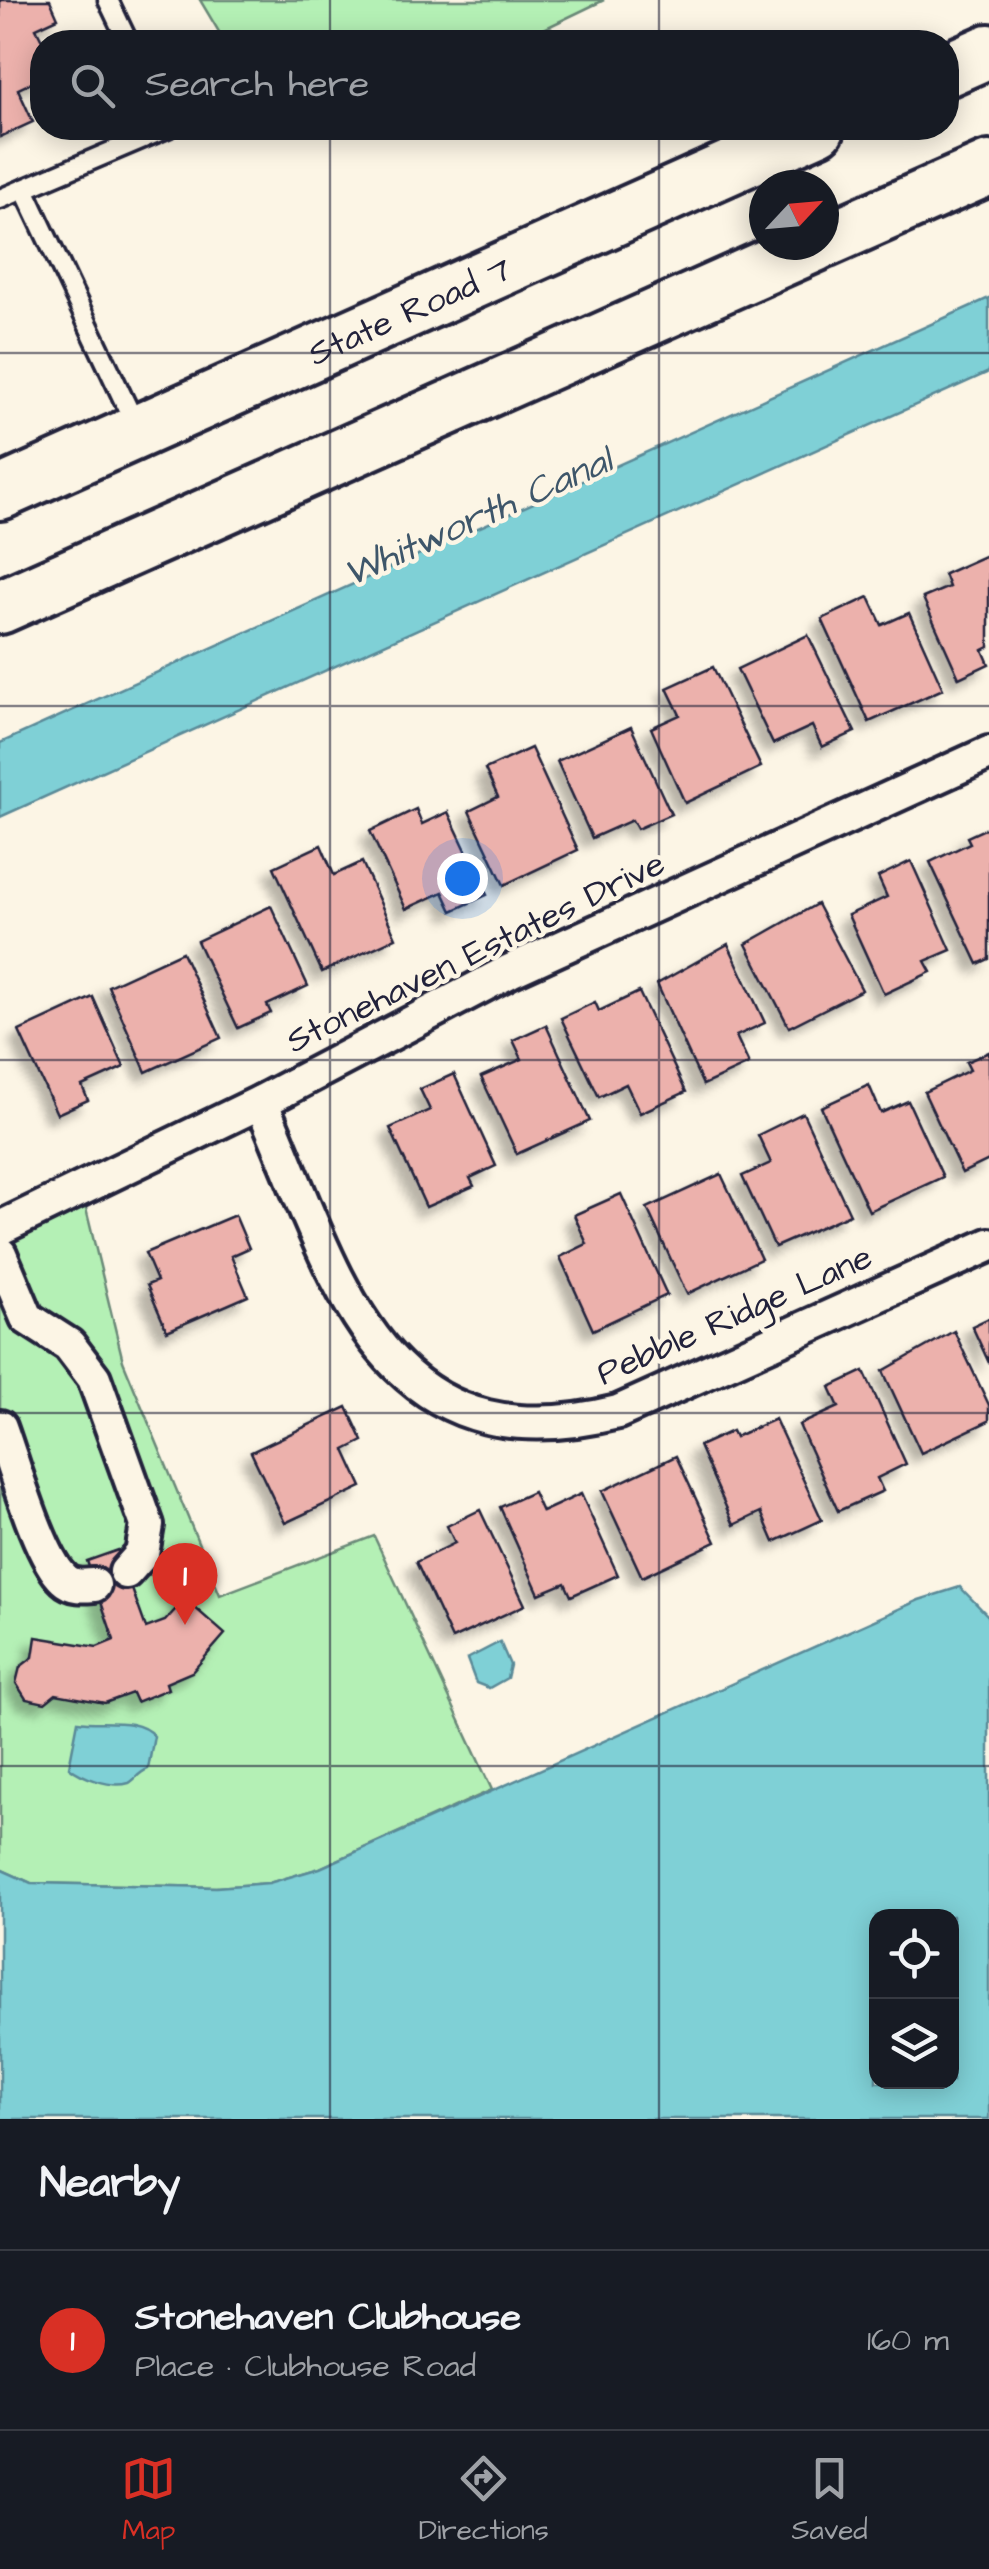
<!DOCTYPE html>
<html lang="en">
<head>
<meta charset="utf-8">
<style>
  :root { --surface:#171b24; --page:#20242c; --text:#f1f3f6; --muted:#9ea1a6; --line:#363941; --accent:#d93025 }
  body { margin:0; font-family:"Architects Daughter",sans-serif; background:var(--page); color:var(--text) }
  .controls { position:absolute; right:30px; bottom:30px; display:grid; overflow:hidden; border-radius:20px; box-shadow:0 5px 25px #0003 }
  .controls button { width:90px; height:90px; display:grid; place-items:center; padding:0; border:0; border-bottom:2px solid var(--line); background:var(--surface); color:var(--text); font:50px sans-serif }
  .compass { position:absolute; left:749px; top:170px; width:90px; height:90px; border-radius:50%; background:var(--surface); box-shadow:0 5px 25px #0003; rotate:64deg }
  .you { position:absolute; left:462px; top:878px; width:35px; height:35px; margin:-25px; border:8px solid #fff; border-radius:50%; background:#1a73e8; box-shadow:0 0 0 15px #1a73e833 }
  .badge { display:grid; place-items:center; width:65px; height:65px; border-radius:50%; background:var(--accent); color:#fff; font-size:32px; font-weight:700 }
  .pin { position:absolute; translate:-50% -82px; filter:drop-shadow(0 2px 5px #0008) }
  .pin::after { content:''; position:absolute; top:52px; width:35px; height:30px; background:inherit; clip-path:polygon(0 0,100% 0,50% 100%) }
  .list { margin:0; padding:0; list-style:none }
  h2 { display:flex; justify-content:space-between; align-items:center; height:130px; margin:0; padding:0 40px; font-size:42px }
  h2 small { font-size:32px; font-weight:400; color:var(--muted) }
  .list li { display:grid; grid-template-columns:65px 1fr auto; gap:30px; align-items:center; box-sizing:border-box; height:180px; padding:0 40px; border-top:2px solid var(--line) }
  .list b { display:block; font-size:38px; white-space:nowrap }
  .list p { margin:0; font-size:32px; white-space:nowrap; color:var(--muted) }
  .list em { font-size:32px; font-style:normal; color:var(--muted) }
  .icon { flex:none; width:55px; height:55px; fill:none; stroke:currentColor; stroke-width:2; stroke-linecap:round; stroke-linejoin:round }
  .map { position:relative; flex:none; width:989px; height:2119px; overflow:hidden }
  .search { position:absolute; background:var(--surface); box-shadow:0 5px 25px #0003; left:30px; right:30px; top:30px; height:110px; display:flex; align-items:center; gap:25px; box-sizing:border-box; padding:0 35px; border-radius:40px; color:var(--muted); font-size:38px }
  .sheet { height:310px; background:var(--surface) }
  nav { display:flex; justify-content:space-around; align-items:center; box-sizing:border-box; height:140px; border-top:2px solid var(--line); background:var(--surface); font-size:28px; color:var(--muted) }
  nav a { display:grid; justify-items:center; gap:5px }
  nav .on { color:var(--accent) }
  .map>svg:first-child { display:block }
</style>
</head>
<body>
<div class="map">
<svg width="989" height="2119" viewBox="0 0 989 2119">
  <defs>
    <filter id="shadow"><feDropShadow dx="-9" dy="9" stdDeviation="5" flood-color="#0004"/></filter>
  </defs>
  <rect width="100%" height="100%" fill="#fcf5e5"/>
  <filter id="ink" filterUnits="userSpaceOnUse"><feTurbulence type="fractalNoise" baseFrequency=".01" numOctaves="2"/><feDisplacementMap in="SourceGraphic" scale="20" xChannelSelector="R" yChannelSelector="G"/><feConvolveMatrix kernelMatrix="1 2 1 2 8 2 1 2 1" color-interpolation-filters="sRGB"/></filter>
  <g filter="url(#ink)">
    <g fill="#b4f0b5" stroke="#6b8978" stroke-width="2.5">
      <polygon points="200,0 604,0 517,42 225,42"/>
      <polygon points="81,1188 123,1361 220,1595 374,1536 492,1790 320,1868 269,1883 216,1887 31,1883 0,1869 0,1228"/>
    </g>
    <g fill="#7fd0d6" stroke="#5a8a98" stroke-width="2.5" fill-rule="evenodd">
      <polygon points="989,298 989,372 0,817 0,743"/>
      <path d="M 960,1587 L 989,1617 L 989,2119 L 0,2119 L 0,1869 L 31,1883 L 216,1887 L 269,1883 L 320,1868 L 919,1600 ZM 952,1916 L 952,2082 L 876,2082 L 876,1916 Z"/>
      <polygon points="500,1642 510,1665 507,1678 489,1688 476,1683 467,1659"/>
      <path d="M 78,1721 C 100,1725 138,1716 154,1736 L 148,1769 C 139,1772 134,1781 129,1783 C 110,1789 80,1776 69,1767 Z"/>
    </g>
    <g fill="#ecb1ac" stroke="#22223b" stroke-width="2.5" filter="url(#shadow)">
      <polygon points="0,0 50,0 58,18 36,28 43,42 42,78 18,89 33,122 0,137"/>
      <polygon points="989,554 989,647 983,650 989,664 959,678 923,598 949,587 944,574"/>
      <polygon points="869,597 882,625 909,613 943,689 869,722 822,619"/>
      <polygon points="808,635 855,732 822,747 812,726 773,744 737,669"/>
      <polygon points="713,667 761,767 685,803 651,728 680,715 667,688"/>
      <polygon points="631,727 671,814 637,829 632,820 592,838 557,761"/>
      <polygon points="531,748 578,850 504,885 469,811 498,797 485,769"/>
      <polygon points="416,809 422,824 448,812 487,895 452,911 443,892 406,909 370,831"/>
      <polygon points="989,827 989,959 978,964 930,862 970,843 967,837"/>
      <polygon points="321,845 334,875 362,862 396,938 322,972 274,867"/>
      <polygon points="911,861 951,950 925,961 931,972 884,994 848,915 887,897 878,877"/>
      <polygon points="817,904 862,990 789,1027 746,944"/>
      <polygon points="271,906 308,986 267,1005 271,1013 238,1028 197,941"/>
      <polygon points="728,944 765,1023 736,1036 749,1064 703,1085 657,984"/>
      <polygon points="182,952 221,1038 146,1072 108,986"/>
      <polygon points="639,992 686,1092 640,1113 626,1084 599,1097 561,1018 595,1002 599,1011"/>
      <polygon points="93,997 124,1067 82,1086 88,1100 57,1114 19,1031"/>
      <polygon points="546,1025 590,1121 517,1154 481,1077 522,1059 513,1040"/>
      <polygon points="989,1052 989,1160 962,1173 924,1092 970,1070 966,1062"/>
      <polygon points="454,1074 496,1166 470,1178 474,1186 426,1207 390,1128 430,1110 420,1089"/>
      <polygon points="869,1085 881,1113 908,1101 943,1177 869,1211 821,1107"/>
      <polygon points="803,1113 850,1214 775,1247 742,1176 771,1163 758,1135"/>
      <polygon points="721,1174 761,1259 687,1294 647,1208"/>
      <polygon points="621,1194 667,1295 593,1330 560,1257 587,1244 574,1215"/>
      <polygon points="235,1215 249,1248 231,1256 248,1296 167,1331 147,1285 157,1281 145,1253"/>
      <polygon points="989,1318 989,1363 972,1326"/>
      <polygon points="954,1331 989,1405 989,1421 921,1453 883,1371"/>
      <polygon points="864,1371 906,1464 877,1478 883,1491 838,1511 799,1425 839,1407 830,1387"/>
      <polygon points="347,1407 363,1441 345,1450 362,1487 285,1523 251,1452"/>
      <polygon points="775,1419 822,1520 774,1542 761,1512 734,1525 699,1446 732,1431 735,1437"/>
      <polygon points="676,1456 716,1542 642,1577 602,1491"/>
      <polygon points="533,1492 542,1512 581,1494 618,1575 571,1596 565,1583 539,1594 500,1507"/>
      <polygon points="480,1510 525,1605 452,1639 416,1562 455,1543 447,1526"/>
      <polygon points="118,1550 146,1628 165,1621 185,1599 225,1634 192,1672 166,1683 168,1689 136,1702 132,1693 105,1703 56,1694 45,1703 26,1699 16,1683 20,1667 33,1657 36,1637 97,1647 114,1640 87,1561"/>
    </g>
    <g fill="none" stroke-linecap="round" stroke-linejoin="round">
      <defs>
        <g id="lane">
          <polyline points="108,0 128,42"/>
          <polyline points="24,189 137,428"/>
          <polyline points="0,199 167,128"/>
        </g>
        <g id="street">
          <path d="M 261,1102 C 336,1273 378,1471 618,1412 L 989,1245"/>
          <polyline points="0,1228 261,1102 510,971 989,753"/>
          <polyline points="0,1254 27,1318 69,1345 94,1378 147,1525 142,1554 126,1572"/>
          <path d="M 0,1427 C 13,1462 39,1557 64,1579 C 72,1587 84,1586 94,1585"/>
        </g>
        <g id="primary">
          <polyline points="946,70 989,51"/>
          <polyline points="824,241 989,168"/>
          <path id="s1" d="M 0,493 L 818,128"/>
          <polyline points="0,607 815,245"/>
        </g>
      </defs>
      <use href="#lane" stroke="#22223b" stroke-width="25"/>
      <use href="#street" stroke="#22223b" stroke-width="40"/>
      <use href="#primary" stroke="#22223b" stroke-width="60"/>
      <use href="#lane" stroke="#fcf5e5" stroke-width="18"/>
      <use href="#street" stroke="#fcf5e5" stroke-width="32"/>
      <use href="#primary" stroke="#fcf5e5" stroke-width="52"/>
    </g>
  </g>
  <path fill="none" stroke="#22223b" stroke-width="2.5" stroke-opacity="0.55" d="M 330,0 L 330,42M 659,0 L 659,42M 330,128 L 330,2119M 659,128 L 659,2119M 0,353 L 989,353M 0,706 L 989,706M 0,1060 L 989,1060M 0,1413 L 989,1413M 0,1766 L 989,1766"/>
  <g text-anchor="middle" stroke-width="9" stroke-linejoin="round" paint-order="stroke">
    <g font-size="35" fill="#22223b" stroke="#fcf5e5">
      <text dy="12" stroke="none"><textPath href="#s1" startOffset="448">State Road 7</textPath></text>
      <text transform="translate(475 951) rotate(-26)" y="12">Stonehaven Estates Drive</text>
      <text transform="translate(734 1314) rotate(-24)" y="12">Pebble Ridge Lane</text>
    </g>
    <g font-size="38" font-style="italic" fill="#3e566a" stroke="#fcf5e5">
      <text transform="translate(477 516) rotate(-24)" y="13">Whitworth Canal</text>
    </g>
  </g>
</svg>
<div class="controls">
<button><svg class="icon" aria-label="locate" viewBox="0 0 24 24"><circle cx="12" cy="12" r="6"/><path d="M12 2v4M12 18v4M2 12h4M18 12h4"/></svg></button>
<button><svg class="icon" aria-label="layers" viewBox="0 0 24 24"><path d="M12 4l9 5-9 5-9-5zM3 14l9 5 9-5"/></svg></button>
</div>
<svg class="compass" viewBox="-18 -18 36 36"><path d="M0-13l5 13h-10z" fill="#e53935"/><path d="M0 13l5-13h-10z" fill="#9ea1a6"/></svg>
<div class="you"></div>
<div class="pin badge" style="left:185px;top:1625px">1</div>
<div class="search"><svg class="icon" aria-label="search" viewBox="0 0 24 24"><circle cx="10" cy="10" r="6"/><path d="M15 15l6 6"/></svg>Search here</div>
</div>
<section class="sheet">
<h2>Nearby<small></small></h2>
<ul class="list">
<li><span class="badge">1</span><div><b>Stonehaven Clubhouse</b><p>Place · Clubhouse Road</p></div><em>160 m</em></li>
</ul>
</section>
<nav>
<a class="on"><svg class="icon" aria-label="map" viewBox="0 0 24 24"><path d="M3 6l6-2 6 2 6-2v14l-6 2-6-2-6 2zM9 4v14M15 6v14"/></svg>Map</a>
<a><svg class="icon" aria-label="directions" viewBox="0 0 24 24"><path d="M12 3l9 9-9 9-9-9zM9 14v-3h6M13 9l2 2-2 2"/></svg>Directions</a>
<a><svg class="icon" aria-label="saved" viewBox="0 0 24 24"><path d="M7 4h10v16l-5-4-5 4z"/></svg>Saved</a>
</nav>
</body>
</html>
